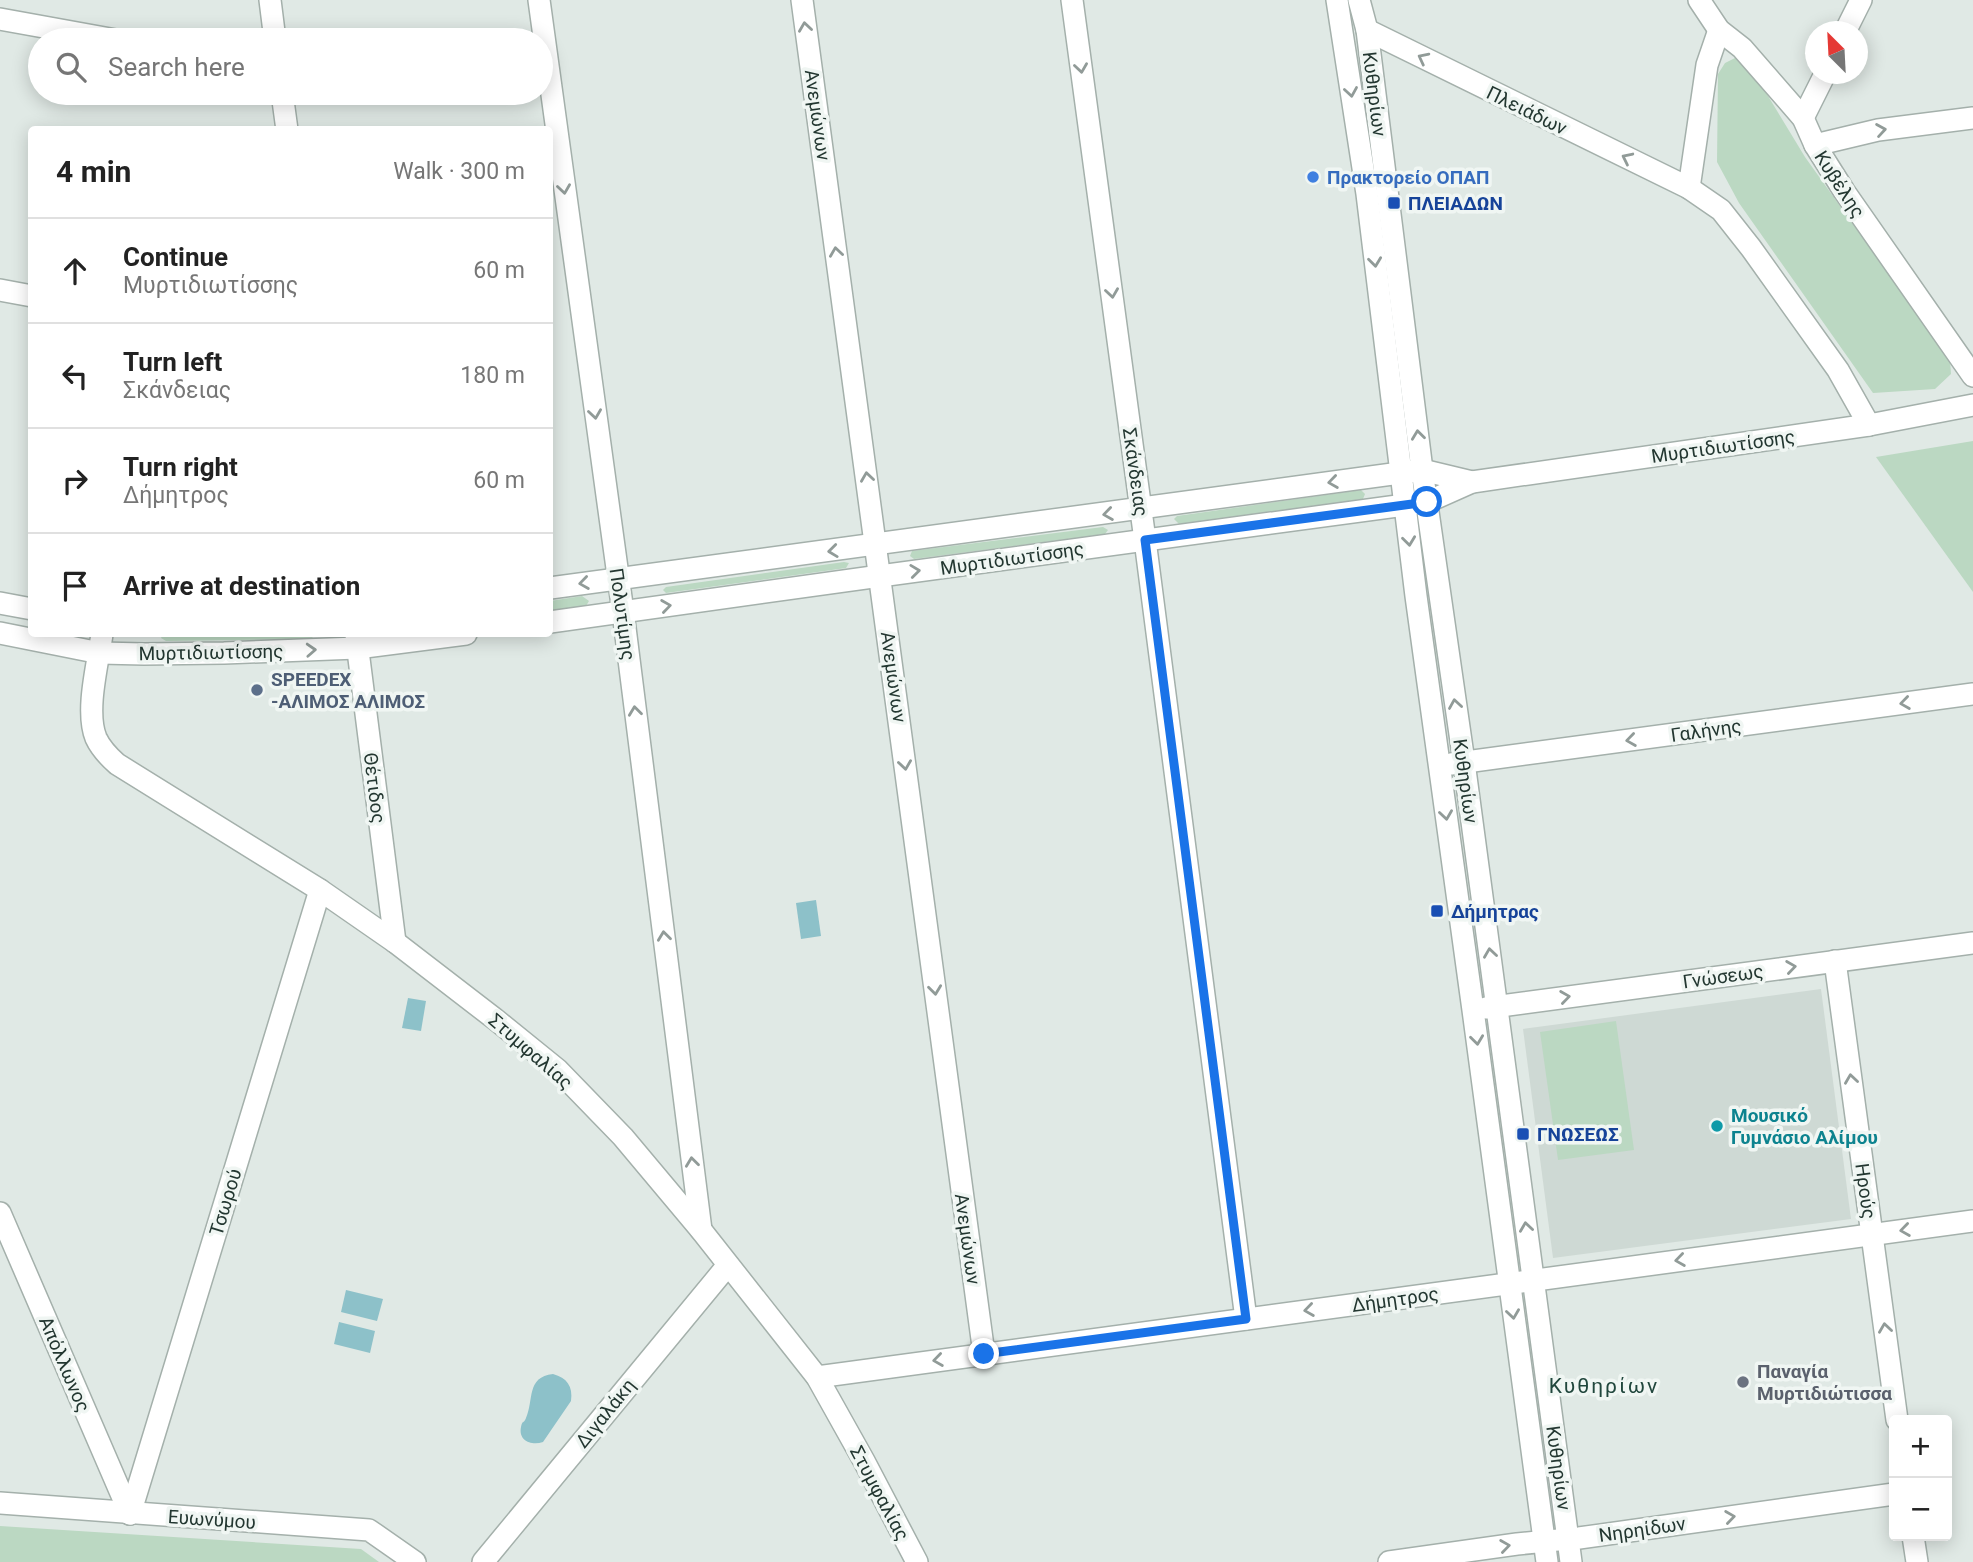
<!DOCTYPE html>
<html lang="en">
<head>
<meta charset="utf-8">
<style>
  :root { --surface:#fff; --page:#f6f6f6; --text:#222; --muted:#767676; --line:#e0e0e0 }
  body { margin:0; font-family:Roboto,sans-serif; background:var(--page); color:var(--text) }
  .controls { position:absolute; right:21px; bottom:21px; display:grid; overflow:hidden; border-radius:7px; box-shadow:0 4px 18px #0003 }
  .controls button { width:63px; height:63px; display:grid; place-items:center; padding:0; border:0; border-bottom:2px solid var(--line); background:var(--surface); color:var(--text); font:35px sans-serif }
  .compass { position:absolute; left:1805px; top:21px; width:63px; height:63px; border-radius:50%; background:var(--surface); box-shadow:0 4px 18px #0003; rotate:336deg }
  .stop { position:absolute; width:21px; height:21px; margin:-16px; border:5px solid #1a73e8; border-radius:50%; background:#fff }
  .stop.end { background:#1a73e8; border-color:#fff; box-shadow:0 2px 7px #0008 }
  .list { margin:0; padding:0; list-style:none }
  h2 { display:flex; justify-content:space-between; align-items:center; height:91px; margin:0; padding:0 28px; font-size:30px }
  h2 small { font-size:23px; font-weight:400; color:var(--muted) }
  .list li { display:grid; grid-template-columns:46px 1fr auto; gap:21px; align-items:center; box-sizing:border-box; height:105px; padding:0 28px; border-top:2px solid var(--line) }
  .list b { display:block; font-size:26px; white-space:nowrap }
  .list p { margin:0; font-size:23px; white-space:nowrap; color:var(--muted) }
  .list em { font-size:23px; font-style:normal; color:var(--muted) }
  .icon { flex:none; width:38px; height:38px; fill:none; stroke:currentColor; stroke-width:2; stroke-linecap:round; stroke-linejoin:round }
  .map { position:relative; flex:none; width:1973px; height:1562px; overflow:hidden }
  .search { position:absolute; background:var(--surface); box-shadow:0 4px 18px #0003; left:28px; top:28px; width:525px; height:77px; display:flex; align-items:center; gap:18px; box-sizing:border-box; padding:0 24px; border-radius:38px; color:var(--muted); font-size:26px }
  .panel { position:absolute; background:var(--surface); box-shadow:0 4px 18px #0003; left:28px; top:126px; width:525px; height:511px; border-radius:7px }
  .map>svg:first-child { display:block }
</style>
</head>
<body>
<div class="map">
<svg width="1973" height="1562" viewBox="0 0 1973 1562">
  <rect width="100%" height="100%" fill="#e0e9e5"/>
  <polygon fill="#ced9d4" points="1821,989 1851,1219 1553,1258 1523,1029"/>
  <g fill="#bbd8c2">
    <polygon points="1737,57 1748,63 1805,157 1950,360 1951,374 1935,389 1873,393 1739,203 1717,162 1718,74 1725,63"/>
    <polygon points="1973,441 1973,592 1876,457"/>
    <polygon points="1361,490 1365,494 1363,499 1179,524 1174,519 1177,516"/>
    <polygon points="1103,527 1108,530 1105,534 914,559 910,556 912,551"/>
    <polygon points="844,562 849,563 846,568 666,593 663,590 666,587"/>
    <polygon points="582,596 589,601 586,606 550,611 550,601"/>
    <polygon points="163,634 314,634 315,635 311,639 166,641 161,638"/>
    <polygon points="1616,1021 1634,1150 1558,1160 1540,1032"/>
    <polygon points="0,1526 361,1549 379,1562 0,1562"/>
  </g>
  <g fill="#8dc1c9">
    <polygon points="816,900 821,936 801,939 796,903"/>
    <polygon points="408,998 426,1001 421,1031 402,1028"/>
    <polygon points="346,1290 383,1299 377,1321 341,1312"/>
    <polygon points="339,1322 375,1331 370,1353 334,1344"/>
    <path d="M 553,1374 C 567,1378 573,1386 571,1401 L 543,1442 C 532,1446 518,1441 521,1427 C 523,1419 523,1425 526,1418 C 534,1400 526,1377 553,1374 Z"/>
  </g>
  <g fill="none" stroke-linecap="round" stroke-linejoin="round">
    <defs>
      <g id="minor">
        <polyline points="270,0 275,40"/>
        <polyline points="539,0 623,612 701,1230"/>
        <polyline points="802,0 984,1354"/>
        <polyline points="1072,0 1145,540 1246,1319"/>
        <polyline points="1337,0 1367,194 1416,596 1473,1010 1547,1562"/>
        <polyline points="1359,0 1367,30 1422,470 1464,762 1571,1562"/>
        <polyline points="1699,0 1719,30 1742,48 1803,118 1815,145 1844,191 1973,376"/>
        <polyline points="0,19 116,40"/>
        <polyline points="1367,30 1689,188 1721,210 1751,248 1838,370 1869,425"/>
        <polyline points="1845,32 1861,0"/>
        <polyline points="282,93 287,130"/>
        <polyline points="1803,118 1825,74"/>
        <polyline points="1815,145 1878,130 1973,118"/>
        <polyline points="1689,188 1707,65 1719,30"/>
        <polyline points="0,290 32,296"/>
        <polyline points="550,588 1422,470 1472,482"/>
        <polyline points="0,603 32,609"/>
        <polyline points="550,622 880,576 1427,502 1472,482 1869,425 1973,405"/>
        <polyline points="0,633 100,653 144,654 224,653 357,648 466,634"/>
        <path d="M 102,634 C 98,663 85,711 96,738 C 101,749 108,756 117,764 L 320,890 L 395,942 L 495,1019 L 558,1070 L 623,1137 L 701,1230 L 817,1377 L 864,1461 L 917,1562"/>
        <polyline points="356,635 395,942"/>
        <polyline points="1451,764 1973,694"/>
        <polyline points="1835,961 1897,1420"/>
        <polyline points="1486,1008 1973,943"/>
        <polyline points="0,1213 130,1514"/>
        <polyline points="817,1377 1973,1221"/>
        <polyline points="0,1503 369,1530 415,1562"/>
        <polyline points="130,1514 320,890"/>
        <polyline points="1913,1536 1917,1562"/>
        <polyline points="483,1562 728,1265"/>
        <polyline points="1389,1562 1517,1544 1579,1538 1894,1494"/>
      </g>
    </defs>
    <use href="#minor" stroke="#a4b0ab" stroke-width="24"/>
    <use href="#minor" stroke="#fff" stroke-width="21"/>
  </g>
  <defs><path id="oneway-chevron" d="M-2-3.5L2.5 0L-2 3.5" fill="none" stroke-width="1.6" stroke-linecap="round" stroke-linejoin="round" transform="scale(1.75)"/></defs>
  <g stroke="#919b98">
    <use href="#oneway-chevron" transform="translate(805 27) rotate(-98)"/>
    <use href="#oneway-chevron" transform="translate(1423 58) rotate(-153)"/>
    <use href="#oneway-chevron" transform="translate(1081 68) rotate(82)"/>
    <use href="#oneway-chevron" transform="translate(1351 92) rotate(81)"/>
    <use href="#oneway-chevron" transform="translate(1881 130) rotate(-9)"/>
    <use href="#oneway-chevron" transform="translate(1627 158) rotate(-154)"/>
    <use href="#oneway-chevron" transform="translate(564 189) rotate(82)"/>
    <use href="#oneway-chevron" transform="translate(836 252) rotate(-98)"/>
    <use href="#oneway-chevron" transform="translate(1375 262) rotate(83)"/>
    <use href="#oneway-chevron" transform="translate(1112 293) rotate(82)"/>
    <use href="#oneway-chevron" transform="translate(595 414) rotate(82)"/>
    <use href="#oneway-chevron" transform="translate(1418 435) rotate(-97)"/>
    <use href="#oneway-chevron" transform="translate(867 477) rotate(-98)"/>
    <use href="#oneway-chevron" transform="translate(1333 482) rotate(172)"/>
    <use href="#oneway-chevron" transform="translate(1108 514) rotate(172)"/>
    <use href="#oneway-chevron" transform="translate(1409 541) rotate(83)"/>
    <use href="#oneway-chevron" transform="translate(833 551) rotate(173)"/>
    <use href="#oneway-chevron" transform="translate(915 571) rotate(-7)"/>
    <use href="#oneway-chevron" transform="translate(584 583) rotate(172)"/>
    <use href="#oneway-chevron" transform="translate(666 606) rotate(-8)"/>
    <use href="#oneway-chevron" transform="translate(311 650) rotate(-3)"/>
    <use href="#oneway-chevron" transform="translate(1905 703) rotate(172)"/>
    <use href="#oneway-chevron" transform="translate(1455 704) rotate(-99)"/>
    <use href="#oneway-chevron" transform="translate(635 711) rotate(-97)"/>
    <use href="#oneway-chevron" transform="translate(1631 740) rotate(172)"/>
    <use href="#oneway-chevron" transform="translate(905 765) rotate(82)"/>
    <use href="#oneway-chevron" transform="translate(1446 815) rotate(82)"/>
    <use href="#oneway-chevron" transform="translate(664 936) rotate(-97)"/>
    <use href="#oneway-chevron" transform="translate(1490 953) rotate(-98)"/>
    <use href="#oneway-chevron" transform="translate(1791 967) rotate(-8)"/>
    <use href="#oneway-chevron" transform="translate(935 990) rotate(83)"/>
    <use href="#oneway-chevron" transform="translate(1565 997) rotate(-8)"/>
    <use href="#oneway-chevron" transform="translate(1477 1040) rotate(83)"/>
    <use href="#oneway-chevron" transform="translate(1851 1079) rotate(-98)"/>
    <use href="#oneway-chevron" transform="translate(692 1162) rotate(-97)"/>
    <use href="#oneway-chevron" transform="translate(1526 1227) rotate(-98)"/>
    <use href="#oneway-chevron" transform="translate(1905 1230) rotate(172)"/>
    <use href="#oneway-chevron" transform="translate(1680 1260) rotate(172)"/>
    <use href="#oneway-chevron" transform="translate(1309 1310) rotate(172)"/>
    <use href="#oneway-chevron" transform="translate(1513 1314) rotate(82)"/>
    <use href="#oneway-chevron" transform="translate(1885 1328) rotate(-98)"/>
    <use href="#oneway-chevron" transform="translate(938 1360) rotate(172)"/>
    <use href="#oneway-chevron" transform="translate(1730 1517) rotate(-8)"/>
    <use href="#oneway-chevron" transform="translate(1505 1546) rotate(-8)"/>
  </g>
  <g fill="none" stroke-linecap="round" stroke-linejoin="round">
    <polyline stroke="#1a73e8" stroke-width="9" points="984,1354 1246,1319 1145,540 1427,502"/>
  </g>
  <circle fill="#3f7fe0" stroke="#f0f6f3" stroke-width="2.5" cx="1313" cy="177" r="7"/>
  <g fill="#1a4fb4" stroke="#f0f6f3" stroke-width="2.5">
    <rect x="1387" y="196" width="14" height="14" rx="3.5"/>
    <rect x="1430" y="904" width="14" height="14" rx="3.5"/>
    <rect x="1516" y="1127" width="14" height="14" rx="3.5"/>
  </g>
  <circle fill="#5c6f8a" stroke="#f0f6f3" stroke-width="2.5" cx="257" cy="690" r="7"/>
  <circle fill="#0f9aa8" stroke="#f0f6f3" stroke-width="2.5" cx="1717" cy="1126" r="7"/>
  <circle fill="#6b7280" stroke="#f0f6f3" stroke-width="2.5" cx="1743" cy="1382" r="7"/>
  <g text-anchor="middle" stroke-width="7" stroke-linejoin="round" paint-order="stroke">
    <g font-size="19" fill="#233731" stroke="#f0f6f3">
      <text transform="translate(1375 94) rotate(83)" y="7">Κυθηρίων</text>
      <text transform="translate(1527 110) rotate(26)" y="7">Πλειάδων</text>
      <text transform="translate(818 115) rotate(82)" y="7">Ανεμώνων</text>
      <text transform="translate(1840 184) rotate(57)" y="7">Κυβέλης</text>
      <text transform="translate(1723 446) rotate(-8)" y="7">Μυρτιδιωτίσσης</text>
      <text transform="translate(1136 472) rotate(82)" y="7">Σκάνδειας</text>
      <text transform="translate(1012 558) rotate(-8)" y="7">Μυρτιδιωτίσσης</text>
      <text transform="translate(623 614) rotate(82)" y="7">Πολυτίμης</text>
      <text transform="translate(211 652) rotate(-1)" y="7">Μυρτιδιωτίσσης</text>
      <text transform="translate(894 677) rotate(82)" y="7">Ανεμώνων</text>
      <text transform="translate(1706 730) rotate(-8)" y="7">Γαλήνης</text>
      <text transform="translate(1466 781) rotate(82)" y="7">Κυθηρίων</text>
      <text transform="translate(375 788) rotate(83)" y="7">Θέτιδος</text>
      <text transform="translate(1723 976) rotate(-8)" y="7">Γνώσεως</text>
      <text transform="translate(531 1051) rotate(41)" y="7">Στυμφαλίας</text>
      <text transform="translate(1866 1191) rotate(82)" y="7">Ηρούς</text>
      <text transform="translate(225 1202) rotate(-73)" y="7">Τσωρού</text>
      <text transform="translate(968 1239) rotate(82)" y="7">Ανεμώνων</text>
      <text transform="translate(1395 1299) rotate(-8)" y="7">Δήμητρος</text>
      <text transform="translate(65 1364) rotate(67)" y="7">Απόλλωνος</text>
      <text transform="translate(605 1413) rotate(-51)" y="7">Διγαλάκη</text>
      <text transform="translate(1559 1468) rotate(82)" y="7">Κυθηρίων</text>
      <text transform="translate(880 1493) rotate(62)" y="7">Στυμφαλίας</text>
      <text transform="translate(212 1519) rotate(4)" y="7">Ευωνύμου</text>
      <text transform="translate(1642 1529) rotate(-8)" y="7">Νηρηίδων</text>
    </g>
    <g font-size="19" font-weight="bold" fill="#366cbe" stroke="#f0f6f3" text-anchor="start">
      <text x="1327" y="184">Πρακτορείο ΟΠΑΠ</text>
    </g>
    <g font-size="19" font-weight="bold" fill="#164399" stroke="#f0f6f3" text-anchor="start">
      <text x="1408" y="210">ΠΛΕΙΑΔΩΝ</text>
      <text x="1451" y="918">Δήμητρας</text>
      <text x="1537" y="1141">ΓΝΩΣΕΩΣ</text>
    </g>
    <g font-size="19" font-weight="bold" fill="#4e5e75" stroke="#f0f6f3" text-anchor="start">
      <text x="271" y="686">SPEEDEX<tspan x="271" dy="22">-ΑΛΙΜΟΣ ΑΛΙΜΟΣ</tspan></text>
    </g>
    <g font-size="19" font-weight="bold" fill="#0d838f" stroke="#f0f6f3" text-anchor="start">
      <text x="1731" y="1122">Μουσικό<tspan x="1731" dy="22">Γυμνάσιο Αλίμου</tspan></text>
    </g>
    <g font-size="19" font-weight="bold" fill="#5b616d" stroke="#f0f6f3" text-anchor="start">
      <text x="1757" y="1378">Παναγία<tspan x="1757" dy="22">Μυρτιδιώτισσα</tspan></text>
    </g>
    <g font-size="21" letter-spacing="2" fill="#21473d" stroke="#f0f6f3">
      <text x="1604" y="1393">Κυθηρίων</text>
    </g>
  </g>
</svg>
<div class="controls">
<button>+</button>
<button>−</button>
</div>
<svg class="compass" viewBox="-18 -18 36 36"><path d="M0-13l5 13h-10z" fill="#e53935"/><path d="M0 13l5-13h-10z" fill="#767676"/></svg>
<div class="stop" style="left:1427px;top:502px"></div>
<div class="stop end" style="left:984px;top:1354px"></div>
<div class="search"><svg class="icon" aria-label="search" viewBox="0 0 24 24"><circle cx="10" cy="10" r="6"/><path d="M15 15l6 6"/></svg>Search here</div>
<section class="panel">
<h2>4 min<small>Walk · 300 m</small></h2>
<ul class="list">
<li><svg class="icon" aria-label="ahead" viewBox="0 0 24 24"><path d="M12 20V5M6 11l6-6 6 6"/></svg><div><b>Continue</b><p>Μυρτιδιωτίσσης</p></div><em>60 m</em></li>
<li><svg class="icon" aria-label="left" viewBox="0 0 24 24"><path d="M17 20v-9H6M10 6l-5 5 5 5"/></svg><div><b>Turn left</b><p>Σκάνδειας</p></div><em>180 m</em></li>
<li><svg class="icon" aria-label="right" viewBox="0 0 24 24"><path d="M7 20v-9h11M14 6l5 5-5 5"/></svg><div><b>Turn right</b><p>Δήμητρος</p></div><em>60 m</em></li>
<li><svg class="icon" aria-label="arrive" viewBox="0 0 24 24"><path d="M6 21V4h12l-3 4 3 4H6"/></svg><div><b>Arrive at destination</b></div></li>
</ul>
</section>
</div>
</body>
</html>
